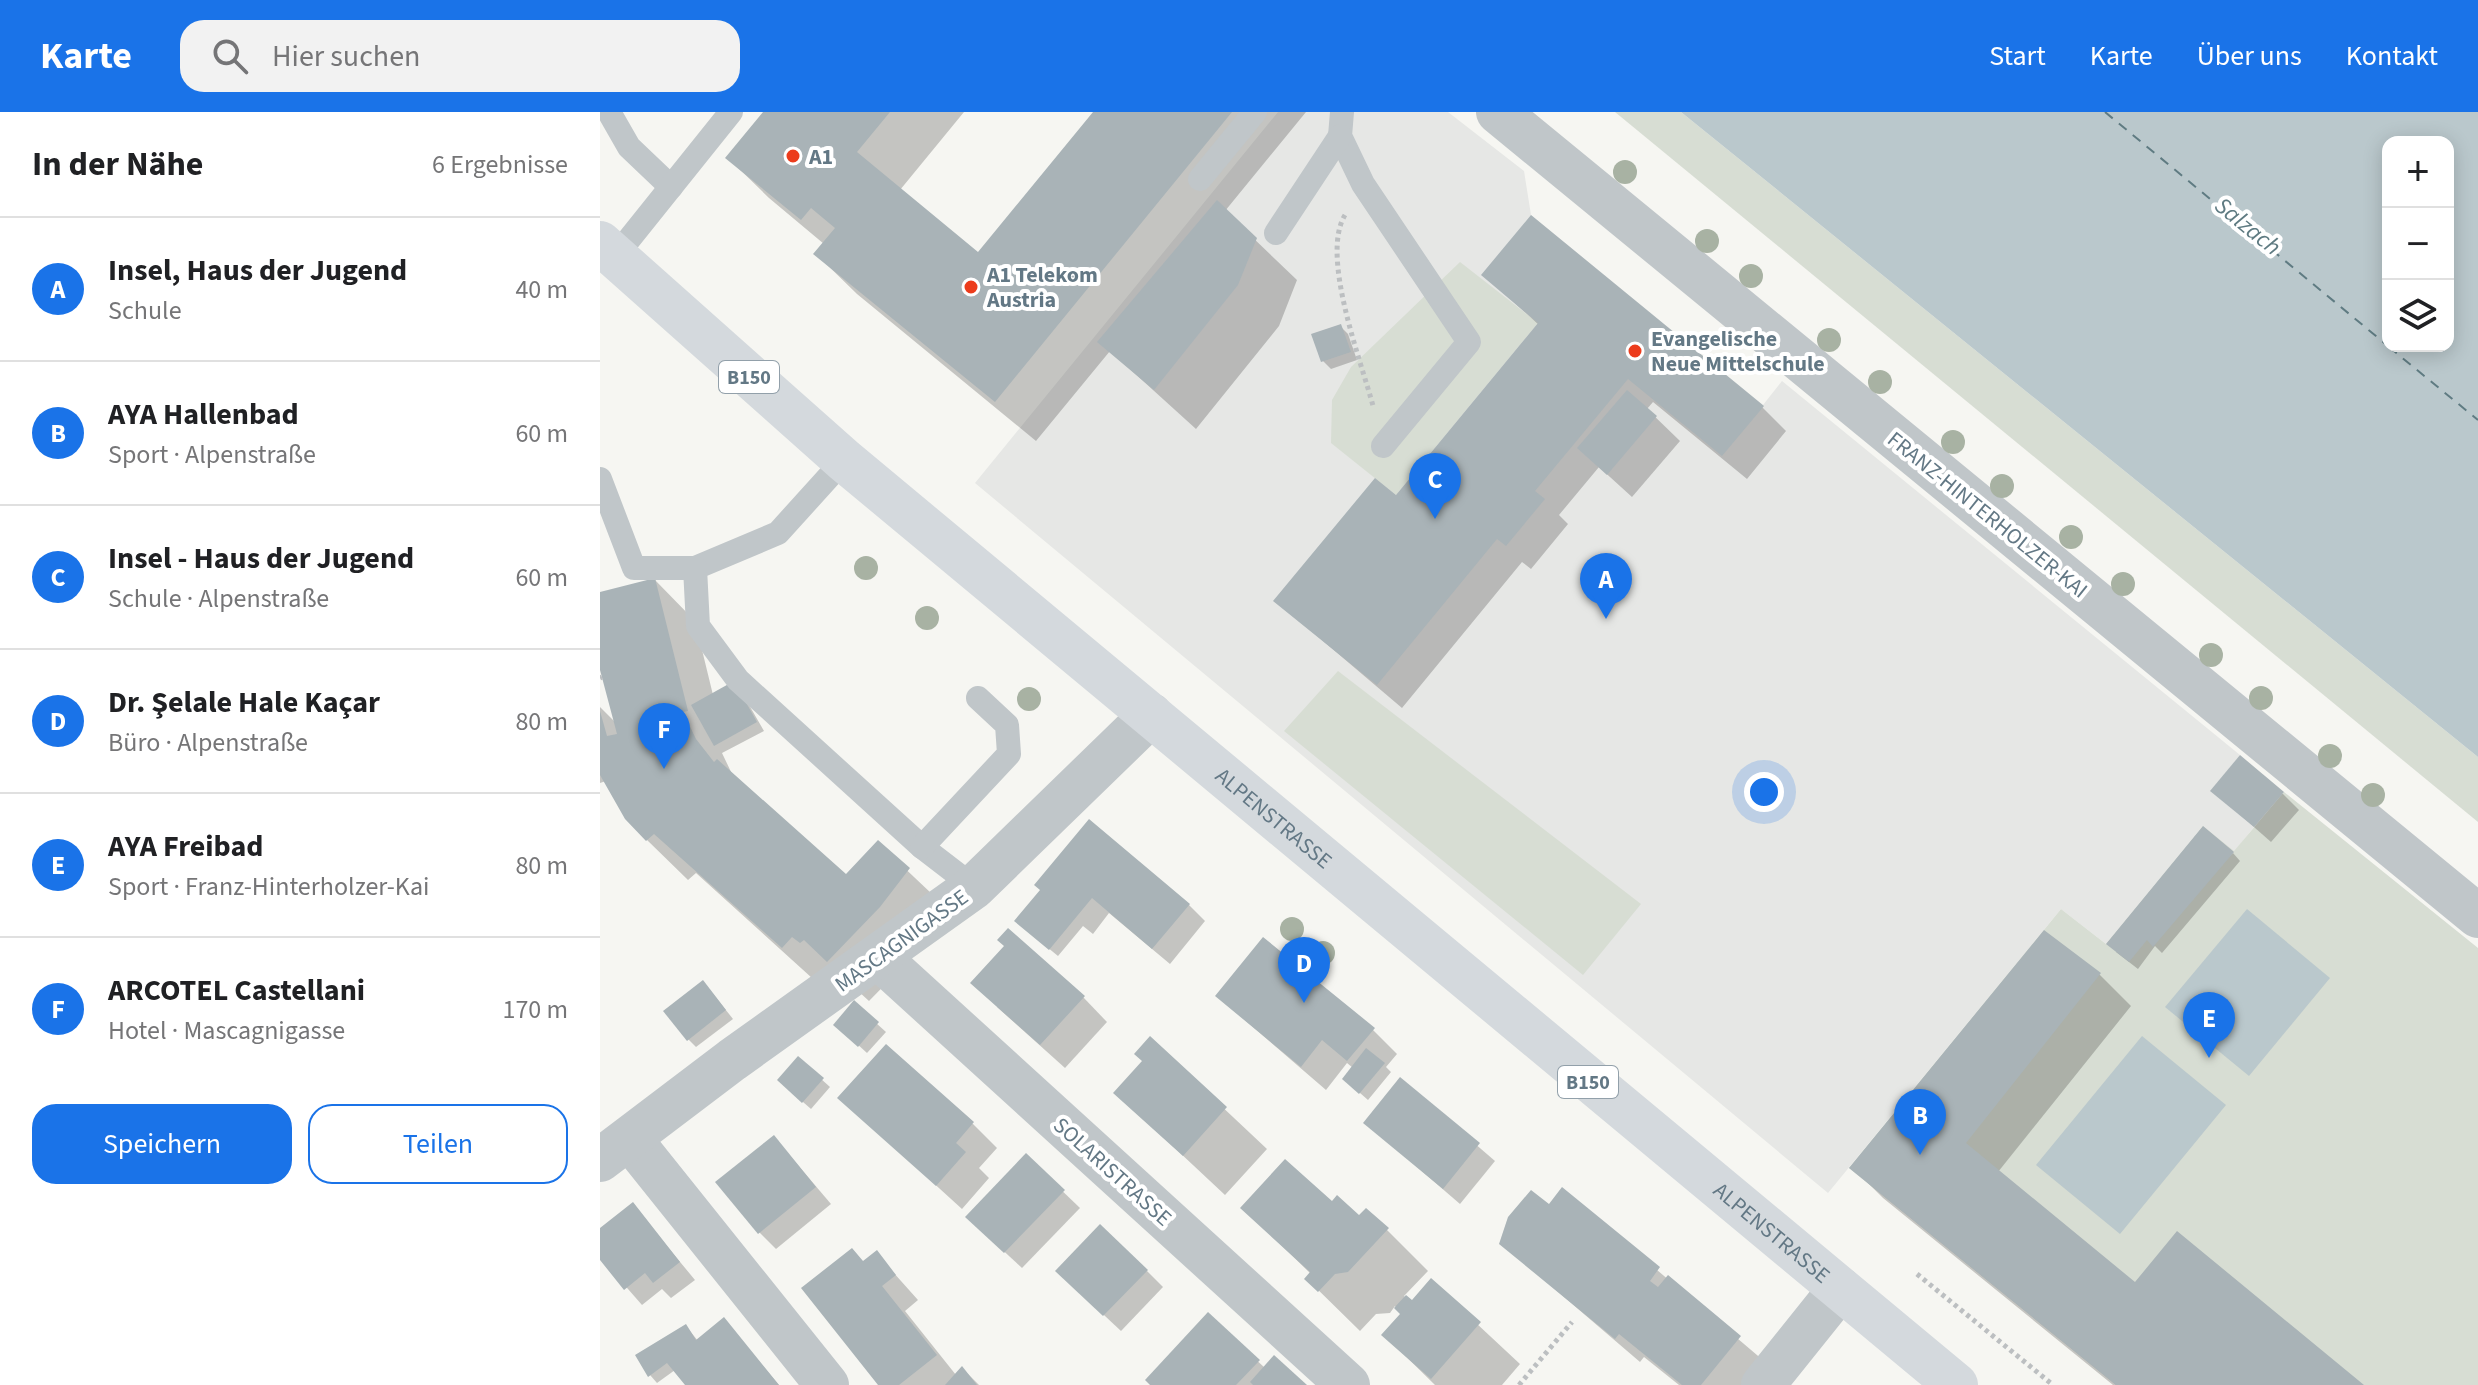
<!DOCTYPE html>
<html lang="de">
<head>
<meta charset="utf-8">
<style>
  :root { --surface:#fff; --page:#f2f2f2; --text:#202124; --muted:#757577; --line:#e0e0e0; --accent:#1a73e8 }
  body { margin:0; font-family:"Source Sans 3",sans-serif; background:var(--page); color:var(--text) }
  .controls { position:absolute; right:24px; top:24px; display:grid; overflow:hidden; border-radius:16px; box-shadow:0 4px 20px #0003 }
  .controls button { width:72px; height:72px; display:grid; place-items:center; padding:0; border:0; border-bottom:2px solid var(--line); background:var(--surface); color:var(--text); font:40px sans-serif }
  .you { position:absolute; left:1164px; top:680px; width:28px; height:28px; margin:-20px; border:6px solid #fff; border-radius:50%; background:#1a73e8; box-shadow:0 0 0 12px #1a73e833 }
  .badge { display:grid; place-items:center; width:52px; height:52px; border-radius:50%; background:var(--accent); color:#fff; font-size:26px; font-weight:700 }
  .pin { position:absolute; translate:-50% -66px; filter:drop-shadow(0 2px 4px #0008) }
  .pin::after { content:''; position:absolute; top:42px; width:28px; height:24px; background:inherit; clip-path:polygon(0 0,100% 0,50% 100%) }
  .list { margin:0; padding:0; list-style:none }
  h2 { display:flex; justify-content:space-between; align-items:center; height:104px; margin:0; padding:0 32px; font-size:34px }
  h2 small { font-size:26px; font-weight:400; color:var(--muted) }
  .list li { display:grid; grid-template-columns:52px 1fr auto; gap:24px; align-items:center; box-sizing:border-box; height:144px; padding:0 32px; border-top:2px solid var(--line) }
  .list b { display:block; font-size:30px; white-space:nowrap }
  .list p { margin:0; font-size:26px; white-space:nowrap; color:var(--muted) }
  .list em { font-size:26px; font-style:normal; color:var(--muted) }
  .actions { display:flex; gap:16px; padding:24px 32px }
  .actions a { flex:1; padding:18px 0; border:2px solid var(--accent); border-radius:24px; text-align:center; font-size:28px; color:var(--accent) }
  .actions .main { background:var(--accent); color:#fff }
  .icon { flex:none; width:44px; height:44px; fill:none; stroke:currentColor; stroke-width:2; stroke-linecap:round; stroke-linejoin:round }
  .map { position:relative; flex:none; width:1878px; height:1273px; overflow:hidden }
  header { display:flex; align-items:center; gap:48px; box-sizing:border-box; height:112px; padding:0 40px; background:var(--accent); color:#fff }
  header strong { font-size:38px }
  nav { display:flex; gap:44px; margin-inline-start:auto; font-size:28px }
  .search { width:560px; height:72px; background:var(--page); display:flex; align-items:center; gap:20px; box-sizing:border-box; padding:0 28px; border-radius:24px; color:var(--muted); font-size:30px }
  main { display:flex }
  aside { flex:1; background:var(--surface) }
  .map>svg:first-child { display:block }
</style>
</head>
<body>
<header>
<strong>Karte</strong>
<div class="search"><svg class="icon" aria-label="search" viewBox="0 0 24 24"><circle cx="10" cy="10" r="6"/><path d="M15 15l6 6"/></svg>Hier suchen</div>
<nav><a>Start</a><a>Karte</a><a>Über uns</a><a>Kontakt</a></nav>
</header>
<main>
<aside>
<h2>In der Nähe<small>6 Ergebnisse</small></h2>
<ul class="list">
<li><span class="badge">A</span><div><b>Insel, Haus der Jugend</b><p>Schule</p></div><em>40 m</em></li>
<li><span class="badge">B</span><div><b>AYA Hallenbad</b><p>Sport · Alpenstraße</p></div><em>60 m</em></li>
<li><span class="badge">C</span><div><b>Insel - Haus der Jugend</b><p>Schule · Alpenstraße</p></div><em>60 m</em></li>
<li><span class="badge">D</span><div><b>Dr. Şelale Hale Kaçar</b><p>Büro · Alpenstraße</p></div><em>80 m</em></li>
<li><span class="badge">E</span><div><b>AYA Freibad</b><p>Sport · Franz-Hinterholzer-Kai</p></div><em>80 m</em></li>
<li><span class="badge">F</span><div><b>ARCOTEL Castellani</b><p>Hotel · Mascagnigasse</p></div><em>170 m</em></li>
</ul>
<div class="actions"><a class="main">Speichern</a><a>Teilen</a></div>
</aside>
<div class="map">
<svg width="1878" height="1273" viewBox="0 0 1878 1273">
  <rect width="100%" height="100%" fill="#f6f6f2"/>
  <polygon fill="#e6e7e5" points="678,0 848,0 924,59 931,103 1163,293 1182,269 1640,643 1611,679 1654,715 1634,740 1603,714 1506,832 1461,797 1228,1081 375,371"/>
  <g fill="#d7ddd3">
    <polygon points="1015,0 1081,0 1878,645 1878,710"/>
    <polygon points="860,150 938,211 796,383 731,331 732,288 751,255"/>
    <polygon points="738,559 1041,792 983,863 684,619"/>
    <polygon points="1684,680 1878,836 1878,1273 1516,1273 1249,1056 1461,797 1506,832 1603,714 1634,739"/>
  </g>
  <g fill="#bac8cc" fill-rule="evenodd">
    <path d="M 1081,0 L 1878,0 L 1878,645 ZM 1848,30 L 1848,234 L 1788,234 L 1788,30 Z"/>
    <polygon points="1647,797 1730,866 1649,964 1565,895"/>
    <polygon points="1542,924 1626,993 1520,1122 1436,1053"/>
  </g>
  <g fill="#0003">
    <polygon points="165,0 364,0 300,78 378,142 495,0 706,0 625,99 697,168 679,214 596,317 510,239 436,329 257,182 216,142 224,132 169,86 128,46"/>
    <polygon points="884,163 1162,295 1186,319 1147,367 1053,290 1047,297 1080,329 1032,385 999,355 959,403 968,412 931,457 922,450 802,596 676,489 796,386 939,213"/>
    <polygon points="740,214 748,222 757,248 731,257 723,249"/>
    <polygon points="55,468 95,509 113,583 141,579 164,619 122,641 133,664 247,765 278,731 350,799 321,836 269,889 246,868 223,876 96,761 88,768 47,728 6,669 0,671 0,595 16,611 0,547 0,482"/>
    <polygon points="1613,679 1683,682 1699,698 1671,730"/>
    <polygon points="1633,741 1640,749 1562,841 1555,834 1538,857 1516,840"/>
    <polygon points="443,779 589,793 605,809 570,852 509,801 493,822 483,814 458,844 425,817"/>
    <polygon points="1445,821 1500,863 1531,894 1398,1060 1535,1173 1761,1273 1513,1273 1283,1086 1252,1055"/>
    <polygon points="406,835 483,885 507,910 465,956 397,895"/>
    <polygon points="110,878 133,907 96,935 88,927"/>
    <polygon points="617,884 773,918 797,942 786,955 791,960 768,988 752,974 753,956 747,951 726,978"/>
    <polygon points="254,891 286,920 267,941 244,920"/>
    <polygon points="550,927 667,1037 625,1083 516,981 544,950"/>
    <polygon points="199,947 230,975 211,997 187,976"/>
    <polygon points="801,968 895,1049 860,1092 766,1011"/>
    <polygon points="240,986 373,1012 397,1036 379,1056 389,1066 362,1097"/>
    <polygon points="174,1025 231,1092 176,1137 159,1120"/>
    <polygon points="426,1044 480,1096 422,1156 384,1121"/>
    <polygon points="963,1078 1164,1249 1144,1273 1079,1273 1044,1245 1040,1250 901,1131 949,1095"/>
    <polygon points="732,1092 787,1118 828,1159 804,1184 812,1191 831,1169 920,1252 902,1273 835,1273 784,1223 802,1202 795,1194 790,1201 776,1202 760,1219 707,1167 711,1162 643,1096"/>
    <polygon points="33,1093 95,1168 71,1186 62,1177 42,1193 0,1145 0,1119"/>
    <polygon points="276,1141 318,1188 305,1199 356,1263 362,1256 379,1273 281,1273 264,1151"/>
    <polygon points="547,1159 563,1175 521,1219 474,1175"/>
    <polygon points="608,1203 665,1256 704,1273 552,1273"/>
    <polygon points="124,1208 179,1273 87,1273 75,1258 57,1271 50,1263 86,1214 98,1229"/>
  </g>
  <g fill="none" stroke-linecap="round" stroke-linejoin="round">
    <g stroke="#5f7b82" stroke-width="2" stroke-dasharray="10 8" stroke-linecap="butt">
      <polyline points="1505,0 1788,234"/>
      <polyline points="1789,235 1878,308"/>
    </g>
  </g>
  <g fill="#a9b3b7">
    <polygon points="163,0 290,0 257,40 378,140 493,0 632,0 395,290 213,142 235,116 211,96 201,108 125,46"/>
    <polygon points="617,88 657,126 638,173 554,278 497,230"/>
    <polygon points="931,103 1164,294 1122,344 1028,267 935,379 945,387 906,434 897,427 777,573 673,489 775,366 796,383 938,211 881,163"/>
    <polygon points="741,212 751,240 721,250 711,222"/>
    <polygon points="1027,278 1057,304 1007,363 977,336"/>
    <polygon points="55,466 88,599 83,600 96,627 114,650 117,647 246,762 278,728 310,756 280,795 227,850 204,828 200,831 192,825 182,836 54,722 46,729 25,707 0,663 0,599 7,624 17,622 0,558 0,480"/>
    <polygon points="134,569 157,610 114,634 91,593"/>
    <polygon points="1640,643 1684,680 1654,715 1610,679"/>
    <polygon points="489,707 590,792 552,837 492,786 449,838 414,809 440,778 434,773"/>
    <polygon points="1603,714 1634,740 1553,835 1547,828 1529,850 1506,832"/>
    <polygon points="408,816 485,884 440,933 370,871 404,834 397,828"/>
    <polygon points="1444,818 1501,861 1366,1031 1535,1170 1577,1119 1764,1273 1516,1273 1249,1056"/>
    <polygon points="663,825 775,916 747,949 722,928 701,955 615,884"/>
    <polygon points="103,868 126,898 87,929 63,899"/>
    <polygon points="254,888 279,910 258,935 233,913"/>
    <polygon points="550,924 627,995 583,1044 513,981 542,949 534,942"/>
    <polygon points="286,932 374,1010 356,1031 366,1040 336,1074 237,986"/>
    <polygon points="766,936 785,951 759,982 742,967"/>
    <polygon points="198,944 224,966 202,991 177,968"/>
    <polygon points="800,965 880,1031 843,1077 763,1011"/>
    <polygon points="174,1023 216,1075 158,1122 115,1070"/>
    <polygon points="426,1041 465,1078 404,1141 365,1105"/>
    <polygon points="685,1047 732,1089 737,1083 759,1103 766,1096 789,1116 748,1160 735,1162 718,1180 704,1167 710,1160 640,1096"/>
    <polygon points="962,1075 1060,1155 1050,1169 1058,1175 1068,1163 1141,1224 1101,1273 1082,1273 1019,1222 1015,1227 899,1132 908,1105 931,1078 949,1092"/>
    <polygon points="33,1090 80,1150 53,1171 45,1161 24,1178 0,1148 0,1116"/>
    <polygon points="500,1112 548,1158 503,1204 455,1159"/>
    <polygon points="252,1136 263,1149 277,1138 296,1163 282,1174 337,1243 299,1273 278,1273 201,1176"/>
    <polygon points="831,1166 881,1210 831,1267 781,1223 800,1202 794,1196 806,1183 812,1188"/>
    <polygon points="608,1200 660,1248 636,1273 550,1273 545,1268"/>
    <polygon points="124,1205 179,1273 85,1273 67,1251 48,1265 35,1243 86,1212 96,1228"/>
    <polygon points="674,1243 707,1273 653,1273 650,1270"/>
    <polygon points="362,1254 377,1273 345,1273"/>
  </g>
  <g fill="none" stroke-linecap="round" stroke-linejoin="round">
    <g stroke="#bcbfc1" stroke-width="5" stroke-dasharray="4 4" stroke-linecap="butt">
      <path d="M 745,103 C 720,144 761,248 773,294"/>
      <polyline points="0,566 2,565"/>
      <polyline points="1317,1162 1453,1273"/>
      <polyline points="919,1273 972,1210"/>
    </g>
    <g stroke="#c0c6c9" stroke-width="24">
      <polyline points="9,0 29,35 71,75"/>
      <polyline points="742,0 740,24 763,72 869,230 783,334"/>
      <polyline points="600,67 655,0"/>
      <polyline points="676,121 740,24"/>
      <polyline points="14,146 131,0"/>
      <polyline points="244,348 178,421 95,456 98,514 138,568 322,735 374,775"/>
      <polyline points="0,367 34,456 95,456"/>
      <polyline points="322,735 409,642 407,613 378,586"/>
    </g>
    <g stroke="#c0c6c9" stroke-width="44">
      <polyline points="898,0 1878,804"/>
      <polyline points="279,846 748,1273"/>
      <polyline points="30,1027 227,1273"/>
      <polyline points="0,1048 132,948 374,775 551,603"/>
      <polyline points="1163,1273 1240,1177"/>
    </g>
    <path stroke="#d4d9dd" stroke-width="44" id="s1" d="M 0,131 L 244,348 L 1356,1273"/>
  </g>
  <g fill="#a8b2a3">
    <circle cx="1025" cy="60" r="12"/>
    <circle cx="1107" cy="129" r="12"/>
    <circle cx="1151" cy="164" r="12"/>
    <circle cx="1229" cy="228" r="12"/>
    <circle cx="1280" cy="270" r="12"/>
    <circle cx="1353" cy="330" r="12"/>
    <circle cx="1402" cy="374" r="12"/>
    <circle cx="1471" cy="425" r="12"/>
    <circle cx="266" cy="456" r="12"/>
    <circle cx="1523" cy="472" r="12"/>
    <circle cx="327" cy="506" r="12"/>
    <circle cx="1611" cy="543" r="12"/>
    <circle cx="1661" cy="586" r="12"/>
    <circle cx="429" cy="587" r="12"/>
    <circle cx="1730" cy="644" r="12"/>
    <circle cx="1773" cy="683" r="12"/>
    <circle cx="692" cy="817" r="12"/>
    <circle cx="723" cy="841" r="12"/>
  </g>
  <g fill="#ec3c1c" stroke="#fff" stroke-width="3">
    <circle cx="193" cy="44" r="8"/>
    <circle cx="371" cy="175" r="8"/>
    <circle cx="1035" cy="239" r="8"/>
  </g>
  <g text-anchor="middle" stroke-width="8" stroke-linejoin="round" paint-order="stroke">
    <g fill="#fff" stroke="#92a0aa" stroke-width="2">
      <rect x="119" y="249" width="60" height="32" rx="6"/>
      <rect x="958" y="954" width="60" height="32" rx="6"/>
    </g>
    <g font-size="20" font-weight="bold" fill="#637885">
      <text x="149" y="272">B150</text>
      <text x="988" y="977">B150</text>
    </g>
    <g font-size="22" font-weight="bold" fill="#637885" stroke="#fff" text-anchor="start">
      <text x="209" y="52">A1</text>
      <text x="387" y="170">A1 Telekom<tspan x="387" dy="25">Austria</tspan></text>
      <text x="1051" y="234">Evangelische<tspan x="1051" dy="25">Neue Mittelschule</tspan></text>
    </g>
    <g font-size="22" fill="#637885" stroke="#fff">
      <text transform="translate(1388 402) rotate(39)" y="8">FRANZ-HINTERHOLZER-KAI</text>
      <text dy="8" stroke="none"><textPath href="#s1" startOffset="886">ALPENSTRASSE</textPath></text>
      <text transform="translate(301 828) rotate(-36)" y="8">MASCAGNIGASSE</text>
      <text transform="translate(513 1059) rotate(42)" y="8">SOLARISTRASSE</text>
      <text dy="8" stroke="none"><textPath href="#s1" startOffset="1534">ALPENSTRASSE</textPath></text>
    </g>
    <g font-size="24" font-style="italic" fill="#5f7b82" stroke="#fff">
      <text transform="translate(1648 114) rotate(39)" y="8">Salzach</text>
    </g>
  </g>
</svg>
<div class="controls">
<button>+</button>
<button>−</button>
<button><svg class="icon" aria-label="layers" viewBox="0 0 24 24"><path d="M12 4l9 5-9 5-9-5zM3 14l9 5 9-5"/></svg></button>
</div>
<div class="you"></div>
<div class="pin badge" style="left:1006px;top:507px">A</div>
<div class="pin badge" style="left:1320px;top:1043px">B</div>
<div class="pin badge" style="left:835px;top:407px">C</div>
<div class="pin badge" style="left:704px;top:891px">D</div>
<div class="pin badge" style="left:1609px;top:946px">E</div>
<div class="pin badge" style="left:64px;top:657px">F</div>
</div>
</main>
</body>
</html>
